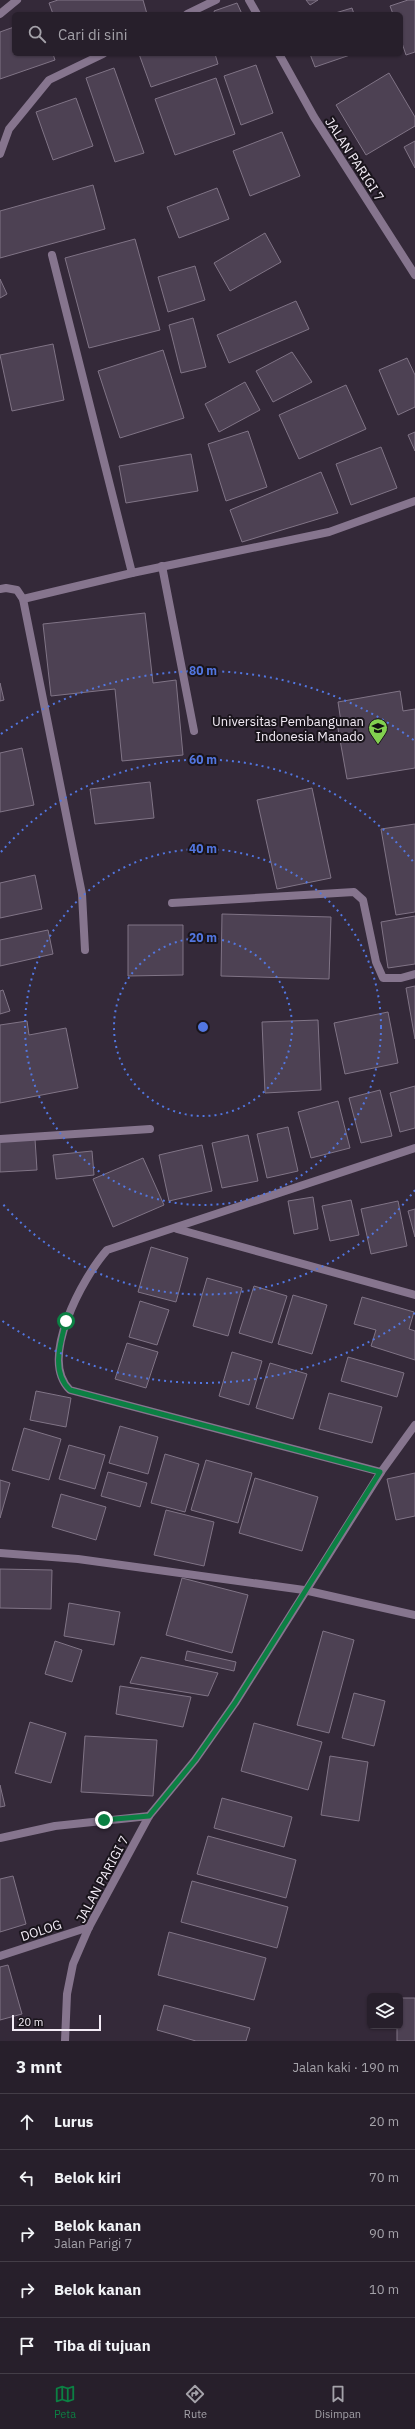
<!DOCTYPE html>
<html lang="id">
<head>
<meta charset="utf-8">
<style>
  :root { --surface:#271f2b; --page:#332c37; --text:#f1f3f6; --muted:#a4a2a9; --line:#433d47; --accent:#0b8043 }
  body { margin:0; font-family:"IBM Plex Sans",sans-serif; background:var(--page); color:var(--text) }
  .controls { position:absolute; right:12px; bottom:12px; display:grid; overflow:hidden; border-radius:6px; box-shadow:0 1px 3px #0004 }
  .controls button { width:36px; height:36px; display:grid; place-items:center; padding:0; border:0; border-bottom:1px solid var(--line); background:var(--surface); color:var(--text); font:20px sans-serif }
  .scale { position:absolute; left:12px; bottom:10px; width:89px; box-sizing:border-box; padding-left:4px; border:2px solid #f3ecf6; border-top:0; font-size:11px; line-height:14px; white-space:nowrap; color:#f3ecf6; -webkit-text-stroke:3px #19141b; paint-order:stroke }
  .stop { position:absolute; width:12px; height:12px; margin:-9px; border:3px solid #0b8043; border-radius:50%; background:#fff }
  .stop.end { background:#0b8043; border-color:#fff; box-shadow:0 1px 4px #0008 }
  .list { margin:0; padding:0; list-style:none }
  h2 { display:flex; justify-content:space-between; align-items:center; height:52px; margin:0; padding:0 16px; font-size:17px }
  h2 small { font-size:13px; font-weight:400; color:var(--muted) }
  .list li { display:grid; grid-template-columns:26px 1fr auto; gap:12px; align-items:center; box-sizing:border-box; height:56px; padding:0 16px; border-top:1px solid var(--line) }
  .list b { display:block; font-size:15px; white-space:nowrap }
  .list p { margin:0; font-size:13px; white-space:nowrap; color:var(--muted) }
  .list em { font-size:13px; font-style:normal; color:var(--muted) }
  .icon { flex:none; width:22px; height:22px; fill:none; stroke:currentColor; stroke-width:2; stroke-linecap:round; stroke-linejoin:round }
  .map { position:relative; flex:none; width:415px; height:2041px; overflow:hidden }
  .search { position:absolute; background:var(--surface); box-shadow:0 1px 3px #0004; left:12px; right:12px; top:12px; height:44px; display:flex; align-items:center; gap:10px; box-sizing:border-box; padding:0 14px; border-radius:6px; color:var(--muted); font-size:15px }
  .sheet { height:332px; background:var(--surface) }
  nav { display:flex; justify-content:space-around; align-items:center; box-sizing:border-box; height:56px; border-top:1px solid var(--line); background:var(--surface); font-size:11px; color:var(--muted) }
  nav a { display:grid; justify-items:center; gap:2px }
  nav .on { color:var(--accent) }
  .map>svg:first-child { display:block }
</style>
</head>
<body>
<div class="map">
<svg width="415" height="2041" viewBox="0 0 415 2041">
  <rect width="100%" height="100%" fill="#342939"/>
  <g fill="#4d4153" stroke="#807486">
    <polygon points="58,0 143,0 147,14 53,14 49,3"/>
    <polygon points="306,0 318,0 310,5"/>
    <polygon points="408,0 415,0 415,52 406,55 401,40 401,14 393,14 390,6"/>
    <polygon points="237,3 242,14 215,14 214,11"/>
    <polygon points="352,8 354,14 332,14"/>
    <polygon points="14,27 14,54 53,54 55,60 0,79 0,32"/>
    <polygon points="139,54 215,54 218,64 151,87"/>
    <polygon points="310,54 353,54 315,67"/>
    <polygon points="256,65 273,113 241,125 224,76"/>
    <polygon points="114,68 144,153 115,162 86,78"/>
    <polygon points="389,73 415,117 415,126 366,155 336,105"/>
    <polygon points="216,78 235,134 175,155 155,99"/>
    <polygon points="76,98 93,146 53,160 36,112"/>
    <polygon points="282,132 300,176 250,196 233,151"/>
    <polygon points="415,141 415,168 404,147"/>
    <polygon points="93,185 105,229 0,258 0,211"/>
    <polygon points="217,188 229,219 179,238 167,207"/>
    <polygon points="265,233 281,262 230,291 214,263"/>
    <polygon points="135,239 160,330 89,348 65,258"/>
    <polygon points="195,266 205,300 168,312 158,277"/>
    <polygon points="0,279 7,294 0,298"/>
    <polygon points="296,301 309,329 229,363 217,335"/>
    <polygon points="193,318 206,367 181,373 169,325"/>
    <polygon points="53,344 64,400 12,411 0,355"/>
    <polygon points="163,350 184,418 120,438 98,371"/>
    <polygon points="292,352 312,382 273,402 256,371"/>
    <polygon points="407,358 415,375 415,407 398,415 379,370"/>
    <polygon points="245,382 260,410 219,432 205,404"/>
    <polygon points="346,385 366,429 299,459 279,415"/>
    <polygon points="248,431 267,487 226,501 208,444"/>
    <polygon points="415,432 415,451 408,435"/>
    <polygon points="381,447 397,488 351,505 336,464"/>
    <polygon points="191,454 198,491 126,503 119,466"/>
    <polygon points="321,472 338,513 242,542 230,510"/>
    <polygon points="145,613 153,683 176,680 183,755 122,761 115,689 51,696 43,624"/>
    <polygon points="0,683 4,700 0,701"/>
    <polygon points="400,691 403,711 415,709 415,768 347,779 337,723 341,722 338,702"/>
    <polygon points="22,748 34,805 0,812 0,753"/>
    <polygon points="150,782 154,818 95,824 90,789"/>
    <polygon points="312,788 331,878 277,889 257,800"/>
    <polygon points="415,824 415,912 396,915 381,829"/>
    <polygon points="35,875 42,909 0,918 0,883"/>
    <polygon points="222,914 331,917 329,979 221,976"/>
    <polygon points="415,916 415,964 388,968 381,922"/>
    <polygon points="128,925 183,925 183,975 128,976"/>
    <polygon points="48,930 53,954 0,966 0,940"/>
    <polygon points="415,986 415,1039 406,988"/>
    <polygon points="3,990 10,1011 0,1014 0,991"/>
    <polygon points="388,1012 398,1063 345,1074 334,1023"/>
    <polygon points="318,1020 321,1090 265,1093 262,1022"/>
    <polygon points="27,1021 29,1035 66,1028 78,1088 0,1103 0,1025"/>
    <polygon points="415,1086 415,1128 400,1132 390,1093"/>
    <polygon points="380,1090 392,1136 361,1143 349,1098"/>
    <polygon points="338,1101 350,1148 311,1158 298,1112"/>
    <polygon points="288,1127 298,1171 267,1178 257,1134"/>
    <polygon points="248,1135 258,1181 222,1188 212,1143"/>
    <polygon points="35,1139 37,1170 0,1172 0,1141"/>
    <polygon points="202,1145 212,1191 169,1201 159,1155"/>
    <polygon points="92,1151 94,1175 56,1179 53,1155"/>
    <polygon points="143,1158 164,1205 113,1227 93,1179"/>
    <polygon points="313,1197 318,1229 294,1234 288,1201"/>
    <polygon points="351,1200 359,1235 330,1241 322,1206"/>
    <polygon points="398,1201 407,1246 371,1254 361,1209"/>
    <polygon points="415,1209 415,1237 408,1211"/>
    <polygon points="151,1247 188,1258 176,1302 138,1292"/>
    <polygon points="207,1278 242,1288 228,1336 193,1326"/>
    <polygon points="254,1286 287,1296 272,1343 239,1333"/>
    <polygon points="293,1295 327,1305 312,1354 278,1344"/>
    <polygon points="362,1297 414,1312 409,1329 415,1331 415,1360 371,1346 376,1330 354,1324"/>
    <polygon points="140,1301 169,1310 157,1345 129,1337"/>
    <polygon points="127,1343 158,1352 146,1388 115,1379"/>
    <polygon points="232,1352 262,1361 249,1405 219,1396"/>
    <polygon points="348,1357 404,1373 397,1397 341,1381"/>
    <polygon points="270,1363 307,1374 293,1419 256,1408"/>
    <polygon points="36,1391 71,1398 66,1427 30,1420"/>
    <polygon points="329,1393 382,1407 372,1443 319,1429"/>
    <polygon points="120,1426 158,1437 148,1474 109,1463"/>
    <polygon points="24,1428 61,1439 49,1480 12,1470"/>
    <polygon points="69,1445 105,1455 95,1489 59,1479"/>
    <polygon points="165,1454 199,1464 185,1512 151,1503"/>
    <polygon points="206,1460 252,1473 238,1523 191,1510"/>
    <polygon points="108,1472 147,1483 140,1507 101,1496"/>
    <polygon points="415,1473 415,1516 396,1520 387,1479"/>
    <polygon points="255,1478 318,1497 302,1551 239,1533"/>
    <polygon points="0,1480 10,1483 0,1518"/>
    <polygon points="61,1494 106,1507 96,1540 52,1527"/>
    <polygon points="166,1510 214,1522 204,1566 154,1555"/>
    <polygon points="0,1569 52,1570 51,1609 0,1608"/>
    <polygon points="182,1578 248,1595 232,1653 166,1635"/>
    <polygon points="69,1603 120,1612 114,1645 64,1636"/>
    <polygon points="323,1631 354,1640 329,1733 297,1725"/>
    <polygon points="55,1641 82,1650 72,1682 45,1674"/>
    <polygon points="187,1651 236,1662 234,1671 185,1660"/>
    <polygon points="141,1657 218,1673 208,1696 130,1683"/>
    <polygon points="120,1686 191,1697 183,1727 116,1714"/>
    <polygon points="354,1693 385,1701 374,1746 342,1738"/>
    <polygon points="30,1722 66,1733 51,1783 15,1773"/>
    <polygon points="254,1723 322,1742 308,1790 241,1771"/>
    <polygon points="85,1736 157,1740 153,1796 81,1792"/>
    <polygon points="330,1756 368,1762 359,1821 321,1815"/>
    <polygon points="0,1785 5,1806 0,1807"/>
    <polygon points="222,1798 292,1817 284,1847 214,1828"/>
    <polygon points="208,1836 296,1860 286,1898 197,1874"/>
    <polygon points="13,1876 26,1924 0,1932 0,1879"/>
    <polygon points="192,1881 288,1907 277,1948 181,1922"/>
    <polygon points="169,1932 266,1958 254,2000 158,1975"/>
    <polygon points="8,1965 22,2014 0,2020 0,1967"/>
    <polygon points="400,1998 415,1998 415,2041 397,2041 397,2026 400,2026"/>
    <polygon points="164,2005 250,2028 246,2041 196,2041 157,2030"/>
  </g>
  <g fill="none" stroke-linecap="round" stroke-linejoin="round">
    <g stroke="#86758e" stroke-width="8">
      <polyline points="0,589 6,588 17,590 23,599 82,894 85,950"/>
      <polyline points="23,599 132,573"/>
    </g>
    <g stroke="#86758e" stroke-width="8">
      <polyline points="0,14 17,0"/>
      <polyline points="187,14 216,0"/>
      <polyline points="0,154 9,129 49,80 103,54"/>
      <polyline points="52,255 132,573 329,532 415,501"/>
      <polyline points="162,566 194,731"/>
      <polyline points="172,903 354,892 363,900 376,962 383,978 401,978 415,974"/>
      <polyline points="0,1139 150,1129"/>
      <polyline points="177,1229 415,1295"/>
      <path d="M 381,1472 L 70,1390 C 38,1359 83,1277 107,1250 L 415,1148"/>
      <polyline points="0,1553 78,1559 304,1590 415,1615"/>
      <polyline points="0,1838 55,1826 149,1816"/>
      <polyline points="0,1956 89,1927"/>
    </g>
    <g stroke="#86758e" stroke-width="8">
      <polyline points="249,0 257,14"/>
      <polyline points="279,54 314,117 415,275"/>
      <polyline points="65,2041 67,1994 73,1964 89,1927 149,1816 195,1760 235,1703 381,1472 415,1425"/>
    </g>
  </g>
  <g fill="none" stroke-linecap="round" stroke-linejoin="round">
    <path stroke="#0b8043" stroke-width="5" d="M 66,1321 C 60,1344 51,1372 70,1390 L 380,1472 L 235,1703 L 195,1760 L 149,1816 L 104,1820"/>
  </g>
  <g fill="none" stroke="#5276e0" stroke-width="2" stroke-dasharray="2 4">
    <circle cx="203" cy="1027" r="89"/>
    <circle cx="203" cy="1027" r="178"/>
    <path d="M415 1190A267 267 0 0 1 1 1202M1 852A267 267 0 0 1 415 864"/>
    <path d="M415 1313A356 356 0 0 1 1 1320M1 734A356 356 0 0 1 415 741"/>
  </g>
  <defs>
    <symbol id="university-pin" viewBox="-11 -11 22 30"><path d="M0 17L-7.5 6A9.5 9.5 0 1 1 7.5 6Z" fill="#82d04f" stroke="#19141b"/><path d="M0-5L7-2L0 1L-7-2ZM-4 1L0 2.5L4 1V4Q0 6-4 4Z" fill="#111"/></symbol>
  </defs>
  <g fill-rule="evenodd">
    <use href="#university-pin" x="367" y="717" width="22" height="30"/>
  </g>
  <g text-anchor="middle" stroke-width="4" stroke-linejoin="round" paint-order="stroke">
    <g font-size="13" fill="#f3ecf6" stroke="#19141b">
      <text transform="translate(355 159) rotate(57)" y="5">JALAN PARIGI 7</text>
      <text transform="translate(102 1879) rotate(-62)" y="5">JALAN PARIGI 7</text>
      <text transform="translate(41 1930) rotate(-18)" y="5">DOLOG</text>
    </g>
    <g font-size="13" fill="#f3ecf6" stroke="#19141b" text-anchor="end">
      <text x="364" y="726">Universitas Pembangunan<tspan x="364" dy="15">Indonesia Manado</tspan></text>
    </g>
  </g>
  <circle cx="203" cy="1027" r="6" fill="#5276e0" stroke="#19141b" stroke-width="2"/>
  <g font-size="12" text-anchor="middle" font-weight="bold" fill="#5276e0" stroke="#19141b" stroke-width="4" stroke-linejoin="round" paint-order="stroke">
    <text x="203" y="675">80 m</text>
    <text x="203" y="764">60 m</text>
    <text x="203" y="853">40 m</text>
    <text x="203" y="942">20 m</text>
  </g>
</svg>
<div class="controls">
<button><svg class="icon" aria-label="layers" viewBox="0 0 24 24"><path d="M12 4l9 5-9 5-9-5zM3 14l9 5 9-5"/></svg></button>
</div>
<div class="scale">20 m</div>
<div class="stop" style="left:66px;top:1321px"></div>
<div class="stop end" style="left:104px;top:1820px"></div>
<div class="search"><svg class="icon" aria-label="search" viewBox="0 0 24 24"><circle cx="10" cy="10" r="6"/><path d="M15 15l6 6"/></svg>Cari di sini</div>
</div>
<section class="sheet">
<h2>3 mnt<small>Jalan kaki · 190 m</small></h2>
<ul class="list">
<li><svg class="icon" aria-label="ahead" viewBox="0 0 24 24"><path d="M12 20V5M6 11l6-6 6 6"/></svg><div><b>Lurus</b></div><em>20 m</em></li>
<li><svg class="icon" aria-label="left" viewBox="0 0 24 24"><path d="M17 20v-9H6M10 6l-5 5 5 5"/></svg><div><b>Belok kiri</b></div><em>70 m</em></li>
<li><svg class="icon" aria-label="right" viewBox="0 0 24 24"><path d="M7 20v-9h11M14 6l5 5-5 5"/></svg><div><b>Belok kanan</b><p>Jalan Parigi 7</p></div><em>90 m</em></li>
<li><svg class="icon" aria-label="right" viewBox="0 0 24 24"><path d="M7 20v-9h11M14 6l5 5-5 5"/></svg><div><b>Belok kanan</b></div><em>10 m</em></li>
<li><svg class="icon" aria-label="arrive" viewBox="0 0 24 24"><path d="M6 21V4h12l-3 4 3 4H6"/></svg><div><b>Tiba di tujuan</b></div></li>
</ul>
</section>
<nav>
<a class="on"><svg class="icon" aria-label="map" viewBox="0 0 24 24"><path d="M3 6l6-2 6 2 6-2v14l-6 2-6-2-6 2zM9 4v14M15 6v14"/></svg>Peta</a>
<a><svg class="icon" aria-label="directions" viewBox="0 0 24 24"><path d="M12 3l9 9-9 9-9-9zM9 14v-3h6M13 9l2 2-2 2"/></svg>Rute</a>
<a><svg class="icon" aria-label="saved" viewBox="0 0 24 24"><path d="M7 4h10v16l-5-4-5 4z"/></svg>Disimpan</a>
</nav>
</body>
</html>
